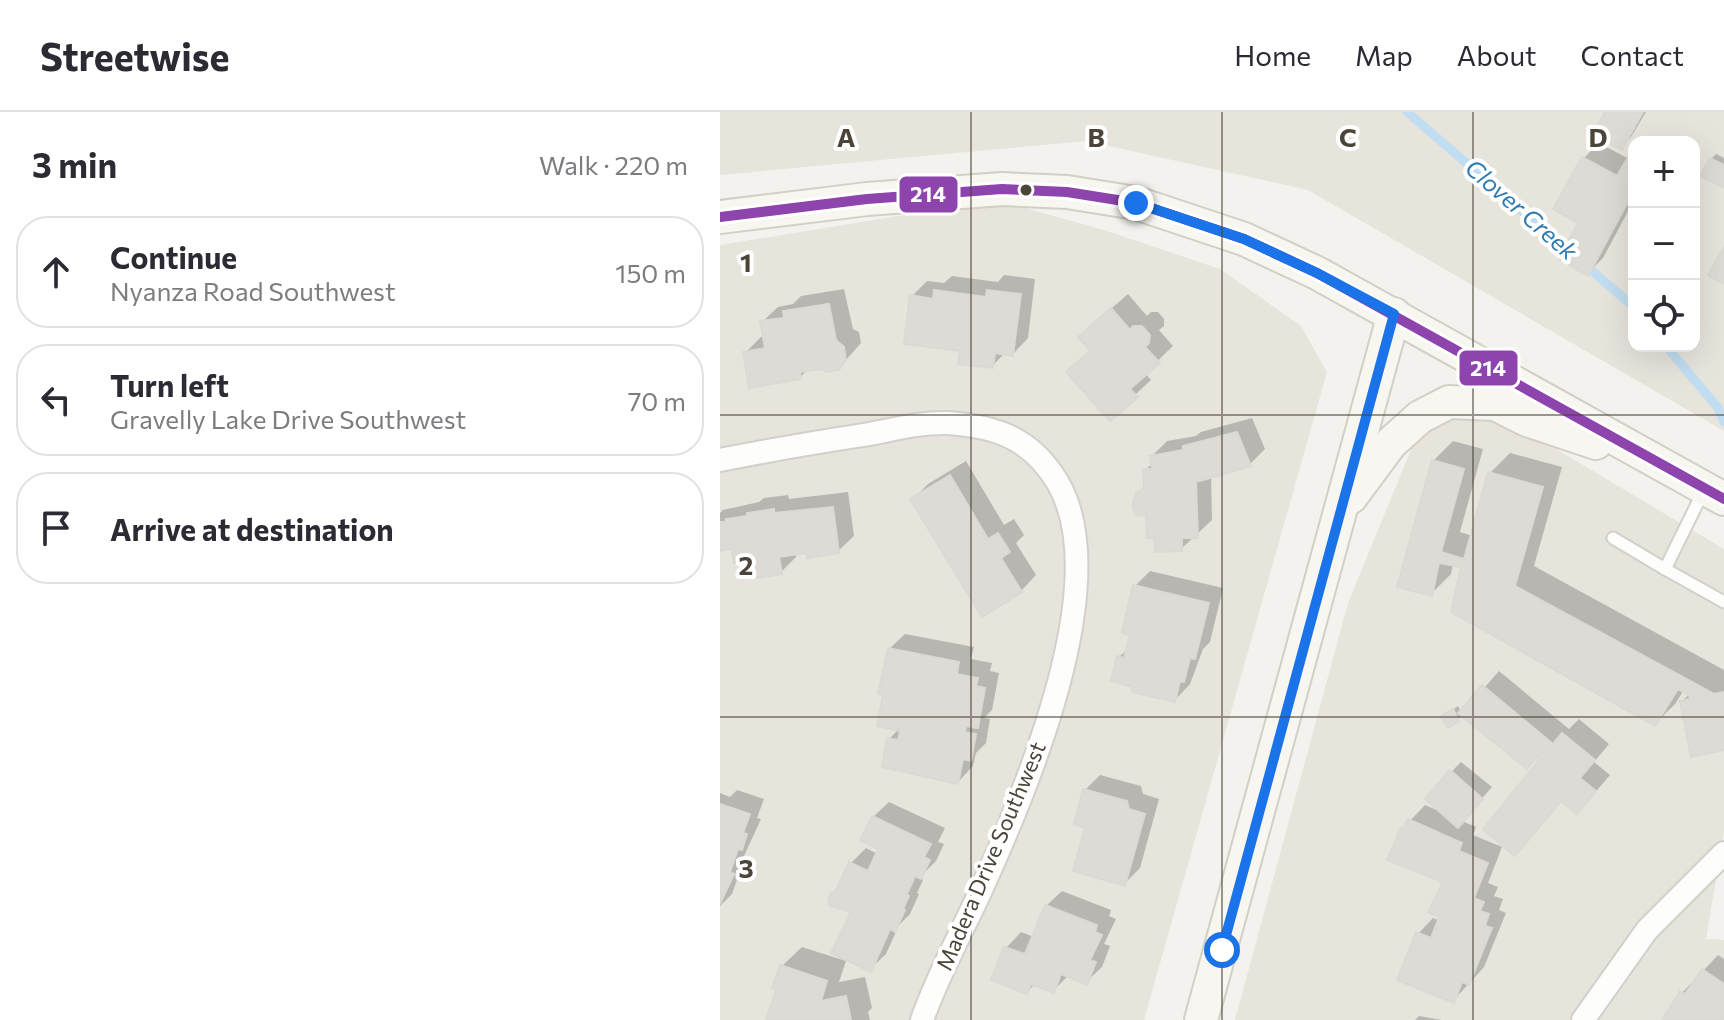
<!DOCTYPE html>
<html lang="en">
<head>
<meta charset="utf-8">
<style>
  :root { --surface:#fff; --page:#f7f7f7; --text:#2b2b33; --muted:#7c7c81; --line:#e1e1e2 }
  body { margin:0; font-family:Commissioner,sans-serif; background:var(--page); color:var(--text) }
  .controls { position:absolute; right:24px; top:24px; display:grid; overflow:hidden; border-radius:16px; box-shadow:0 8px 32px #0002 }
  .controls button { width:72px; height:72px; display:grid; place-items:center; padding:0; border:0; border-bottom:2px solid var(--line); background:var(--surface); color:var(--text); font:40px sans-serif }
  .stop { position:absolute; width:24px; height:24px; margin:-18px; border:6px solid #1a73e8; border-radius:50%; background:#fff }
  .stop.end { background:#1a73e8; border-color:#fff; box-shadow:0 2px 8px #0008 }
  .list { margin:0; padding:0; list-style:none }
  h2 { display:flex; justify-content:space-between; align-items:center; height:104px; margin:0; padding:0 32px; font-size:34px }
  h2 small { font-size:26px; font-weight:400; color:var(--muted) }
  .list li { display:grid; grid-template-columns:52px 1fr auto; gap:24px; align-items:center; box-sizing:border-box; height:112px; margin:0 16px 16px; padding:0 16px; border:2px solid var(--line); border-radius:32px }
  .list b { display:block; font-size:30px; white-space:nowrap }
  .list p { margin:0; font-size:26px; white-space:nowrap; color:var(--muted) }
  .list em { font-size:26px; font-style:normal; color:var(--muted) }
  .icon { flex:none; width:44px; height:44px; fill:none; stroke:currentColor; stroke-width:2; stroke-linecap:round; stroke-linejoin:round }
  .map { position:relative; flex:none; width:1004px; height:908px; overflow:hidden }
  header { display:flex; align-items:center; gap:48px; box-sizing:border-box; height:112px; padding:0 40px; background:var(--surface); border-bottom:2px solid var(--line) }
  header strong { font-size:38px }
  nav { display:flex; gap:44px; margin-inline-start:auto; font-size:28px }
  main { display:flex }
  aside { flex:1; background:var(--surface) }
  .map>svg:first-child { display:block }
</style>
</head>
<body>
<header>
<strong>Streetwise</strong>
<nav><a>Home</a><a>Map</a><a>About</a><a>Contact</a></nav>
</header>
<main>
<aside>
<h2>3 min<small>Walk · 220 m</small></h2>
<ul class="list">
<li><svg class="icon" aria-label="ahead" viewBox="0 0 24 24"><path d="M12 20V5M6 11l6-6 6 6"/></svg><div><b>Continue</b><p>Nyanza Road Southwest</p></div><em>150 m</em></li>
<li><svg class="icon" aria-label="left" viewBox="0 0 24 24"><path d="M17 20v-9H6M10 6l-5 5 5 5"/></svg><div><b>Turn left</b><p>Gravelly Lake Drive Southwest</p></div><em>70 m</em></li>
<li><svg class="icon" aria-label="arrive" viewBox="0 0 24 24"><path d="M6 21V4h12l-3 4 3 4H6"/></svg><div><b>Arrive at destination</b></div></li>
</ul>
</aside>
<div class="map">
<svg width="1004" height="908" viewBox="0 0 1004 908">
  <rect width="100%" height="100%" fill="#f4f2ee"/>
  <g fill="#e7e4dc" fill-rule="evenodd">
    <path d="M 0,0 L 1004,0 L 1004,319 L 588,78 L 366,29 L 0,63 ZM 914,30 L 974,30 L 974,234 L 914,234 Z"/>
    <polygon points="276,88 384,118 500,157 581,214 607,260 424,908 0,908 0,133"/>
    <polygon points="764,294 1004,437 1004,720 986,827 1004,828 1004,908 515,908 628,491 695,328 727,301"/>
  </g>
  <g fill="#0003">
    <polygon points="887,0 926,0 911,25 901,35"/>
    <polygon points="879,31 909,47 914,41 914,88 883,146 868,161 861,110 864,46"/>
    <polygon points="996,42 1004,46 1004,74 991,47"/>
    <polygon points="284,163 315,167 308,226 293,242 285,241 272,254 242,237 192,184 207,169 224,171 232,164 278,170"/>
    <polygon points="124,177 133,217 139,220 141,231 118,257 101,255 89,257 80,265 25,241 41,225 45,224 42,210 58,195 73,192 81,184"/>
    <polygon points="408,182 427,204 431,200 438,200 444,207 444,214 439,218 453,234 425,261 431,268 390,306 372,238 376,210"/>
    <polygon points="532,306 545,337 530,352 491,363 492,408 461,437 436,424 420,380 426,374 425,358 433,351 432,344 447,329 476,324 481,320"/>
    <polygon points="733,329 763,337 740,420 753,424 770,361 790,341 842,355 814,454 1004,558 1004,636 962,589 971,581 964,578 955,592 935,612 744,454 733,452 731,462 711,482 713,349"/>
    <polygon points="246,349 284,413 294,407 304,423 296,431 316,463 301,479 193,387 208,372"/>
    <polygon points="128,380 134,424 118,439 76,441 76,445 61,460 13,435 0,437 0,401 3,398 39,390 44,386 68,383 69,387"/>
    <polygon points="430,459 503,476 490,530 483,537 470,572 455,588 415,573 399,545 409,536 415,474"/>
    <polygon points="185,522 254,535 251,547 272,551 270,559 279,561 272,598 264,606 270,607 266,631 256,641 253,654 238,670 169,627 180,616 169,537"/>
    <polygon points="779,559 849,617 859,607 889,632 874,650 890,663 872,684 857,699 842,687 795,741 823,647 743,603 738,607 724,604 738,594 742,601"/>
    <polygon points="741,650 772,675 742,709 756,715 753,723 782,735 768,771 778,775 774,784 783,787 779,798 786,801 764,855 733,889 698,822 713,806 720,809 725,769 682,717 705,693 721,700 731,660"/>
    <polygon points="380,663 421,674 423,682 439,687 420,756 405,771 367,714 365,678"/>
    <polygon points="17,678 44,687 37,706 41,707 24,744 29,746 24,759 18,765 12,782 0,794 0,681 10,685"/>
    <polygon points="169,690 225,716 218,730 224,732 216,749 202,763 201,766 203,768 197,781 199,782 190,802 179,813 166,842 150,857 134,799 113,782 120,775 131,751 146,736 158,742 161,736 153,705"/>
    <polygon points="342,779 391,798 389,804 396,807 384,832 390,834 382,855 366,870 349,863 333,879 315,872 307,880 286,836 301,820 314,825 326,794"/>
    <polygon points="82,835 126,849 119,870 145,865 152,896 148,900 150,908 49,908 62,854"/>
    <polygon points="998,843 1004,847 1004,908 944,908 962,881"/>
    <polygon points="699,904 722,908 695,908"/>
  </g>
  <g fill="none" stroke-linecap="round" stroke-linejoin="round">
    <g stroke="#c0ddf1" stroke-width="9">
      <polyline points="687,0 914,195"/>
      <polyline points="946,234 998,296 1004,310"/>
    </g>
  </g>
  <g fill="#dedbd6" stroke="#dcd9d4" stroke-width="2">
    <polygon points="885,0 923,0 902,38 873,22"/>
    <polygon points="862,45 897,64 908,45 914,48 914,88 910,86 868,164 839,147 858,111 833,97"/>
    <polygon points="990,46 1004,53 1004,76 980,64"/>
    <polygon points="1004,135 1004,172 988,163"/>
    <polygon points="214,178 266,185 267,178 301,182 293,244 275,241 273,256 238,252 240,239 184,232 190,183 213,187"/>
    <polygon points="109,192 116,228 124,235 126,248 119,258 106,260 101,257 80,260 81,267 29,276 23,240 45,236 40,209 64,206 63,199"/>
    <polygon points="391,196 410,218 413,214 422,214 430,223 429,231 425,235 440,251 410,277 418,285 390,309 346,260 370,239 358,225"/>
    <polygon points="517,320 531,354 476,370 478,426 462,426 462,439 435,440 434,426 427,426 426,404 417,403 412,394 416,381 424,377 423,357 432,357 430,344 463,338 463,334"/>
    <polygon points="712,348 744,357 721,440 744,447 768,360 823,375 795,474 994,582 1004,580 1004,638 971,645 960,589 970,587 969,583 958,577 935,614 731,500 741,455 719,451 712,484 677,475"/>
    <polygon points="230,363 268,427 278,421 290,440 281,446 302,480 262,505 190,387"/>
    <polygon points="113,395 119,441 87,446 86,441 59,445 62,462 37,466 34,448 14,451 12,437 0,439 0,410 6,410 6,407 27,404 27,401 54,397 54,401"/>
    <polygon points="413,473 489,491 475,547 470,546 464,570 460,569 455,590 412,580 413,575 391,569 397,544 404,546 410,523 402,521"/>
    <polygon points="168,536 239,550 237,562 258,566 256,574 265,576 258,616 246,614 245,620 256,622 251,649 243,647 238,672 162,655 167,626 178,628 180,619 157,614 163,583 158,582"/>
    <polygon points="762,573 833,632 842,621 875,648 860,666 876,679 857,702 841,689 795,744 763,717 820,647 817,645 807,657 738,601"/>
    <polygon points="733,597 739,609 728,616 721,604"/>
    <polygon points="730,658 763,687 738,716 705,687"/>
    <polygon points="363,677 407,689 409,697 425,702 405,774 353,759 365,716 354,712"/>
    <polygon points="0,692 30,702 23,721 27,722 22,738 18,737 10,760 14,762 0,792"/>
    <polygon points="152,704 211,732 204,745 210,748 201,767 195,764 187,782 189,784 183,797 185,798 175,820 170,817 151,860 111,841 131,800 110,794 108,787 111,781 116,779 129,750 148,759 158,737 140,728"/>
    <polygon points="688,707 742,731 739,739 768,751 754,786 764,790 760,799 769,802 765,814 772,816 749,873 742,870 734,891 677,868 696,820 711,826 719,805 708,800 723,770 667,748 681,716 683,717"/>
    <polygon points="325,793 377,813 375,820 382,823 370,848 376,850 367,873 341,862 334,881 311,872 307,882 271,868 284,835 305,842"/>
    <polygon points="60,853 107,869 101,889 126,884 131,908 46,908 56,878 52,876"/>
    <polygon points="982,857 1004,872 1004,908 942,908 960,879 965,882"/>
  </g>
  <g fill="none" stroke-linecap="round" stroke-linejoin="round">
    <defs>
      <g id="lane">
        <polyline points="893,426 945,457 983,380"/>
        <polyline points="945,457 1004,490"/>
      </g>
      <g id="street">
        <path d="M 0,348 C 46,339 91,331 137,324 C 166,320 197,310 227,311 C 277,314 312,327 338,371 C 395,470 306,679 262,776 C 242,820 218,862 202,908"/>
        <polyline points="863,908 927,818 1004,741"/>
      </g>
      <g id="secondary">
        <polyline points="0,105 147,87 282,77 347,80 416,91 524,127 597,161 1004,387"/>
        <polyline points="631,385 671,331 700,305 729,290 775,292 807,308 876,331"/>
        <polyline points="481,908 674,202"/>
      </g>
    </defs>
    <use href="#lane" stroke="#d2d0cb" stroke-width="15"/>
    <use href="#street" stroke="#d2d0cb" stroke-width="26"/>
    <use href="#secondary" stroke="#d3cfc5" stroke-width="36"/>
    <use href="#lane" stroke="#fdfdfc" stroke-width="11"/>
    <use href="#street" stroke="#fdfdfc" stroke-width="22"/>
    <use href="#secondary" stroke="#f7f6f1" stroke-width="32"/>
    <defs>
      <polyline id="bus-1" points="0,105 147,87 282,77 347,80 416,91 524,127 597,161 1004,387"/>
    </defs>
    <use href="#bus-1" stroke="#fff" stroke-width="16"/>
    <use href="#bus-1" stroke="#8e44ad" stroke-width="10"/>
  </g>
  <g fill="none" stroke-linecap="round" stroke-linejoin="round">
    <polyline stroke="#1a73e8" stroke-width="10" points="416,91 524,127 597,161 674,202 502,838"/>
  </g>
  <path fill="none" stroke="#4b4439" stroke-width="2" stroke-opacity="0.55" d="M 251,0 L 251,908M 502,0 L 502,908M 753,0 L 753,908M 0,303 L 1004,303M 0,605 L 1004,605"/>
  <circle fill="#4b4439" stroke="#fff" stroke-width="3" cx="306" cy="78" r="7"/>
  <g text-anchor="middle" stroke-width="8" stroke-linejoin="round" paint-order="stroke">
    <g font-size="22" fill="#4b4439" stroke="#fff">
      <text transform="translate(271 744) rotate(-67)" y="8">Madera Drive Southwest</text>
    </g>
    <g font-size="24" font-style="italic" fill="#2e7ab2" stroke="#fff">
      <text transform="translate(801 98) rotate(41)" y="8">Clover Creek</text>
    </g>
  </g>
  <g font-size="26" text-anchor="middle" font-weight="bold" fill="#4b4439" stroke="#fff" stroke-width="8" stroke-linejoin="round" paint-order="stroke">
    <text x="126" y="35">A</text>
    <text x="376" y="35">B</text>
    <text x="628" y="35">C</text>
    <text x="878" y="35">D</text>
    <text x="26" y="160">1</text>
    <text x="26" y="463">2</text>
    <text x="26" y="766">3</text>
  </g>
  <g stroke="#fff" stroke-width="3">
    <rect x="178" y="63" width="61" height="39" rx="8" fill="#8e44ad"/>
    <rect x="738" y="237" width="61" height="38" rx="8" fill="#8e44ad"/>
  </g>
  <g font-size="22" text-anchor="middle" font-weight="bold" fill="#fff">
    <text x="208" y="90">214</text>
    <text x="768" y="264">214</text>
  </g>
</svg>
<div class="controls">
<button>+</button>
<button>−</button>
<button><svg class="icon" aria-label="locate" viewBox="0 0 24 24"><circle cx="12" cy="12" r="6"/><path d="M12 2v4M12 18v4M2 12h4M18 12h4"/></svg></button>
</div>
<div class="stop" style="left:502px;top:838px"></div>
<div class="stop end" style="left:416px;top:91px"></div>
</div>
</main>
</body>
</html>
